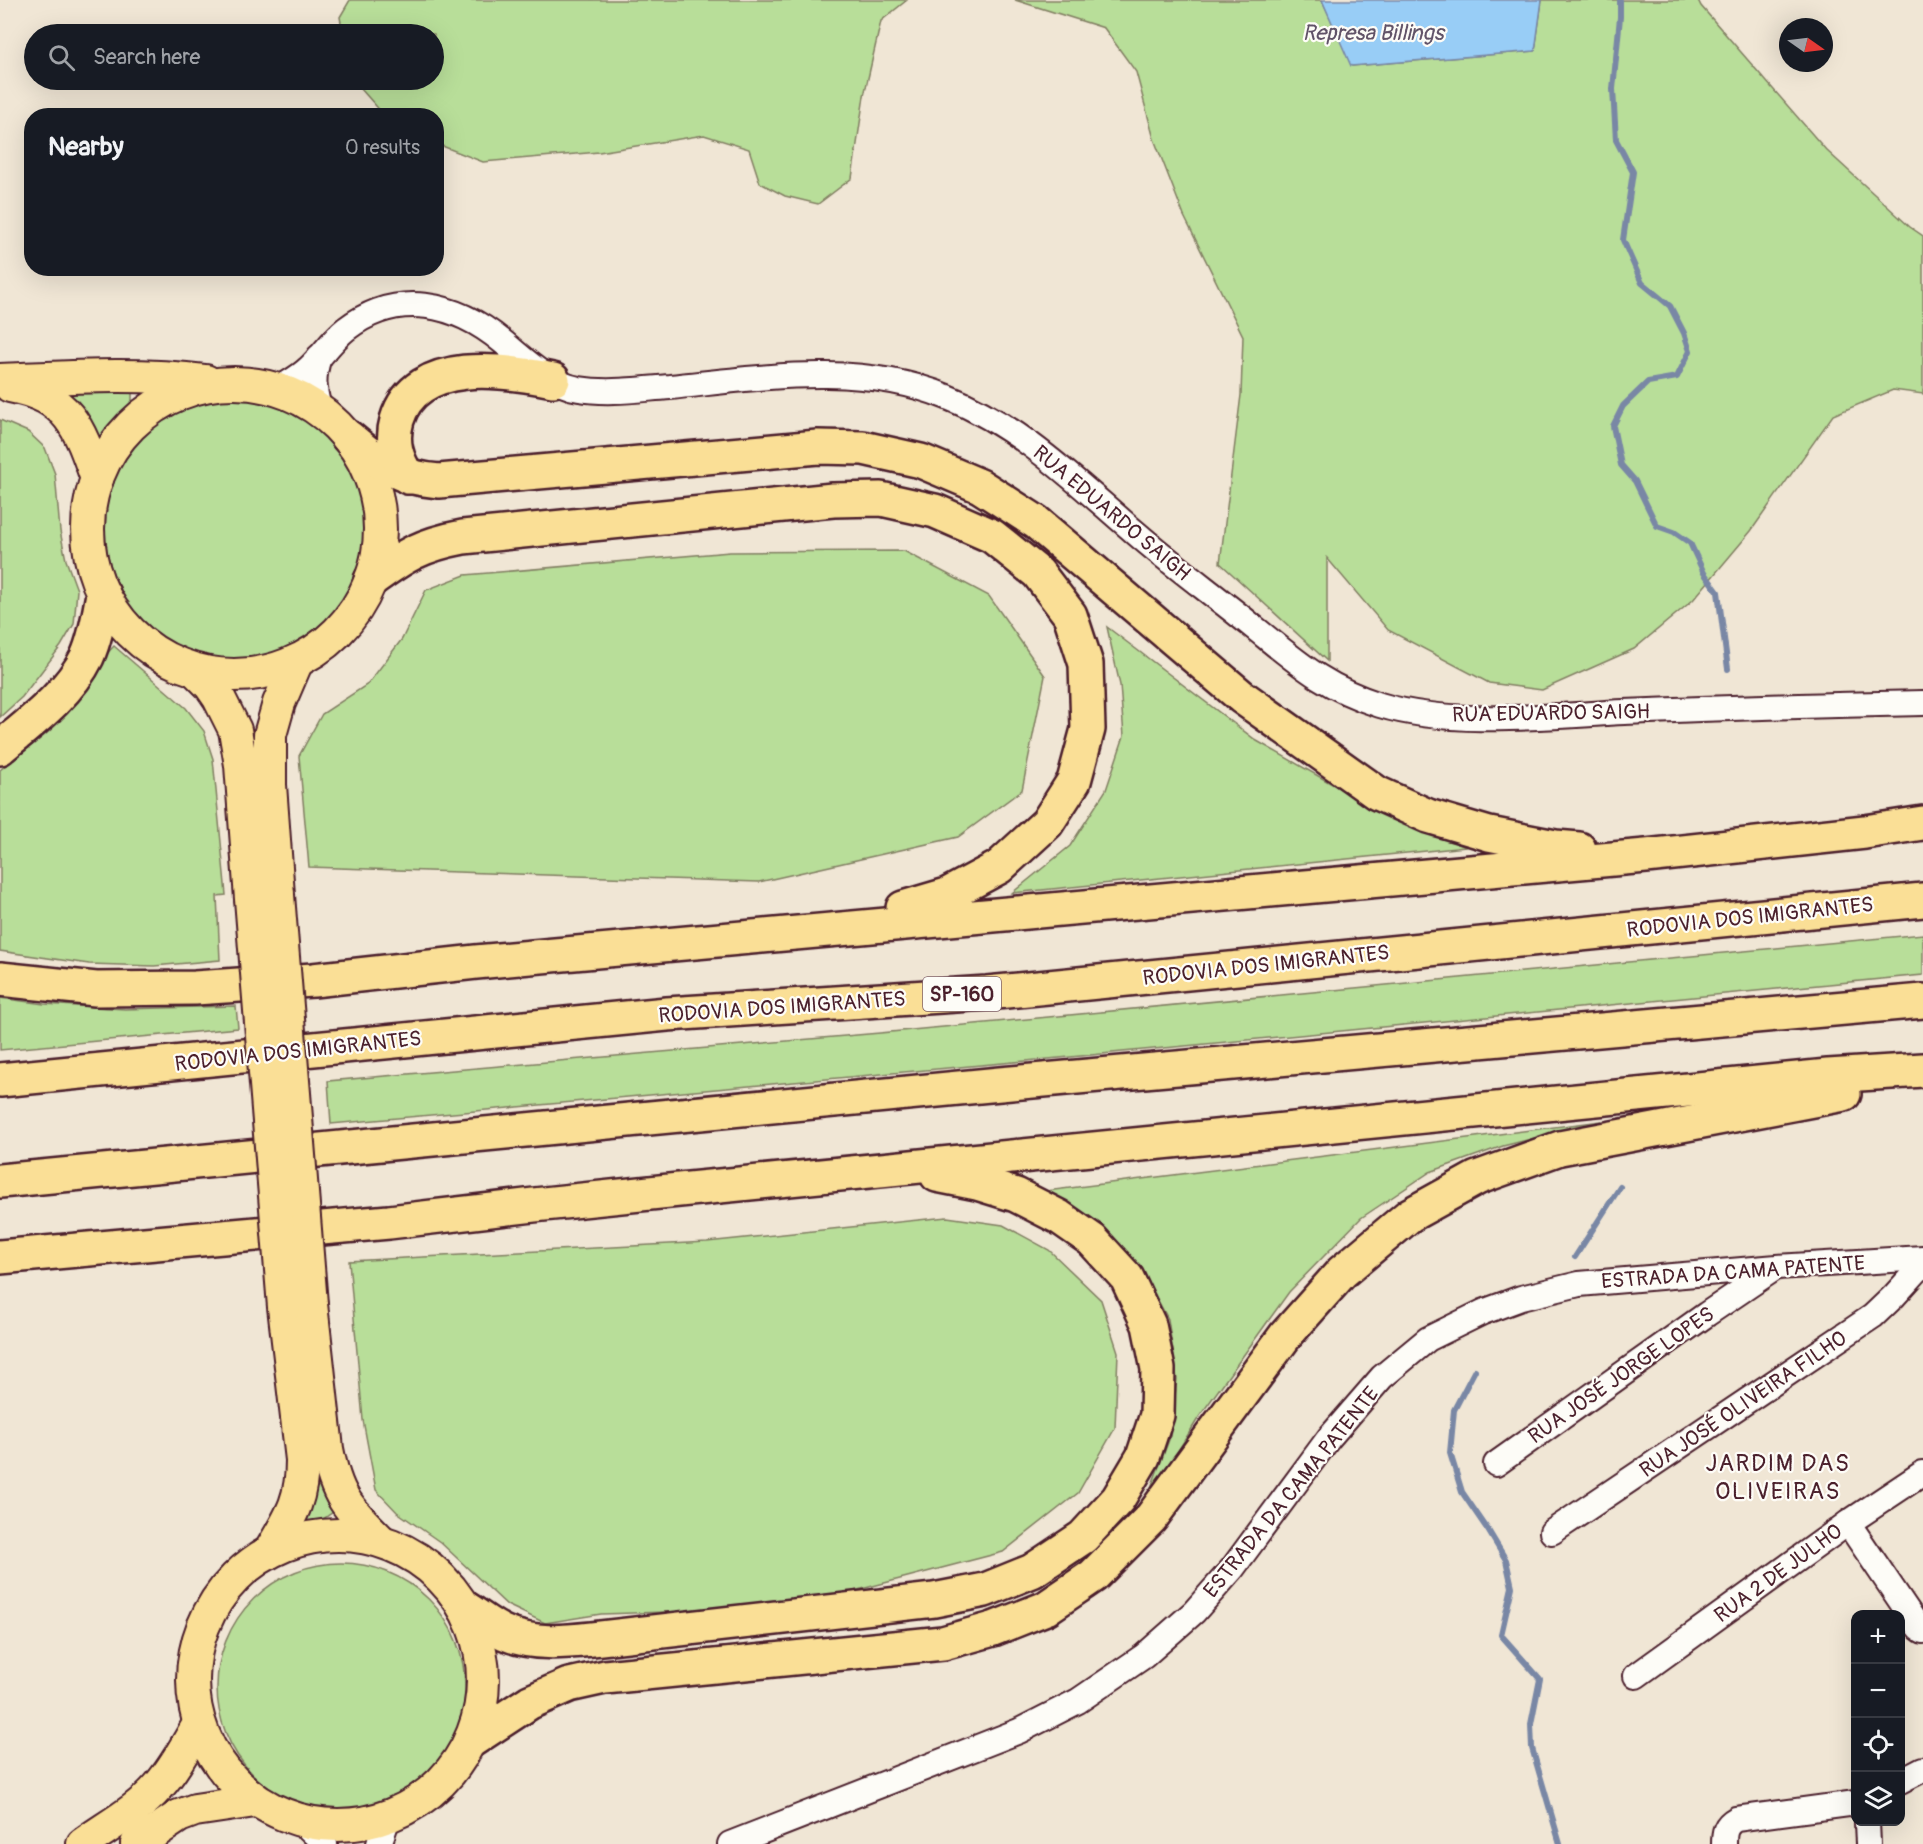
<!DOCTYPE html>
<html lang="en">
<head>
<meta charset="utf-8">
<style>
  :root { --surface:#171b24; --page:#242831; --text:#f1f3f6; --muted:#9ea1a6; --line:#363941 }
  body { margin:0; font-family:Pangolin,sans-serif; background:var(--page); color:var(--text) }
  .controls { position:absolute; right:18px; bottom:18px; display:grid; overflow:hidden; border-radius:12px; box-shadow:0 6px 24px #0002 }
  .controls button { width:54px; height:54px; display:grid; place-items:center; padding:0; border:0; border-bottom:2px solid var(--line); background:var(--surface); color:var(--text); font:30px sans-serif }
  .compass { position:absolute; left:1779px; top:18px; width:54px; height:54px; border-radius:50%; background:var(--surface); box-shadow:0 6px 24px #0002; rotate:104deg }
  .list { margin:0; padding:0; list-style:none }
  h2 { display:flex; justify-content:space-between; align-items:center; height:78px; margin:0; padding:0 24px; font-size:26px }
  h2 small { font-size:20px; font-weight:400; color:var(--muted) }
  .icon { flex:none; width:33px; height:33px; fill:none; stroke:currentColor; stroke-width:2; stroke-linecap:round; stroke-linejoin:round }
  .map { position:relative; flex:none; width:1923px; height:1844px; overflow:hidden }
  .search { position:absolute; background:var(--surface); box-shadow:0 6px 24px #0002; left:24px; top:24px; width:420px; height:66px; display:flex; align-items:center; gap:15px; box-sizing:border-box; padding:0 21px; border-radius:33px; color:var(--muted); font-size:22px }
  .panel { position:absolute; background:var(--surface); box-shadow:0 6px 24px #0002; left:24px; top:108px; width:420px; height:168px; border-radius:24px }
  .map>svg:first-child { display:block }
</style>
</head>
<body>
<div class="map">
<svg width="1923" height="1844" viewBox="0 0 1923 1844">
  <rect width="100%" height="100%" fill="#f0e6d5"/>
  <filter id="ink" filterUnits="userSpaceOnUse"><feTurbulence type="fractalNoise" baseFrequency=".0167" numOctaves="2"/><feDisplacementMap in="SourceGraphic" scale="12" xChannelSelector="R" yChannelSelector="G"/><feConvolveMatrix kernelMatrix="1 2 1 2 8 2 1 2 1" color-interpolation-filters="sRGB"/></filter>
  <g filter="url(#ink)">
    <g fill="#b8de99" stroke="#817e62" stroke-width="1.5">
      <polygon points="350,0 907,0 881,21 864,96 852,178 818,204 785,196 760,183 749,149 704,135 599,152 483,162 437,144 436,116 384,115 353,80 434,80 434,34 343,34 340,17"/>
      <polygon points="1015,0 1322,0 1352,66 1535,51 1542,0 1698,0 1701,6 1826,150 1910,227 1923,236 1923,394 1893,390 1833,415 1751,531 1693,600 1634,649 1542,690 1489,683 1388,630 1327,558 1327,661 1220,563 1241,395 1243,336 1184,216 1154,139 1136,72 1104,28"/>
      <polygon points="122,387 132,393 132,402 106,430 96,450 49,389"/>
      <circle cx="237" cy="528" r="132"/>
      <polygon points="0,420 28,432 45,448 55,474 60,531 66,560 77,590 74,624 61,646 22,697 0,717"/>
      <polygon points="904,551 989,596 1045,676 1022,790 958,837 759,882 309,867 299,756 322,714 368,684 402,639 426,590 465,575 730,552"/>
      <polygon points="1107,627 1257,741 1388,816 1466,847 1012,893 1070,846 1106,790 1124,736 1120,685"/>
      <path d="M 114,646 L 186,708 L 204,731 L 213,759 L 226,895 L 217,896 L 220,960 L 154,966 L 89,964 L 0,951 L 0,770 C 18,755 43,739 59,722 C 80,699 92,668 114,646 Z"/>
      <polygon points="1923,934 1923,975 1070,1057 331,1124 328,1081 880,1033"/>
      <polygon points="0,998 44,1004 125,1009 236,1006 238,1028 0,1050"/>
      <polygon points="1602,1121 1503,1146 1430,1172 1361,1218 1289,1292 1199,1417 1155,1488 1147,1498 1170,1437 1177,1379 1168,1319 1143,1273 1038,1192"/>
      <polygon points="947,1217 1003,1225 1049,1250 1101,1300 1118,1352 1115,1428 1078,1493 1003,1552 850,1592 731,1610 601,1614 545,1623 507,1605 440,1542 397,1512 376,1490 363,1420 349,1261 707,1242"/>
      <polygon points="317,1466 333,1505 333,1512 323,1519 297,1523"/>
      <circle cx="341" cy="1687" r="124"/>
    </g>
    <polygon fill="#98cdf6" stroke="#7987a5" stroke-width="1.5" points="1322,0 1542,0 1535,51 1351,66"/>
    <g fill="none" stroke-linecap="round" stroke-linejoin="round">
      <g stroke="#7987a5" stroke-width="6">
        <polyline points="1620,0 1620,17 1613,89 1616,140 1633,172 1623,240 1642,283 1670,306 1684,333 1690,351 1677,377 1648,382 1623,406 1613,426 1621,465 1635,481 1657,526 1674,532 1690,543 1704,573 1718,592 1728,669"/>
        <polyline points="1575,1257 1620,1187"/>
        <polyline points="1475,1370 1454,1410 1450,1453 1462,1492 1488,1530 1506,1560 1512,1587 1501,1635 1540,1679 1531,1724 1532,1748 1560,1844"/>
      </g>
      <defs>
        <g id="minor">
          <path d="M 319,357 C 312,378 314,388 319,409"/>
          <path d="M 279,389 C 289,382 300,377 309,368 C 322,356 332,340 346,329 C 398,289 456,303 503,342 C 526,361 549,384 579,389 C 609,394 640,389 670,387 C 761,378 859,361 947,397 C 1022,427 1077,483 1137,534 C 1174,566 1213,594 1251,625 C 1296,661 1323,687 1380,705 C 1453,727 1549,716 1624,712 C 1724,708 1823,705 1923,703"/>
          <polyline points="1496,1464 1707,1314 1775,1268"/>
          <polyline points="1848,1523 1919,1628 1923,1631"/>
          <polyline points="1552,1532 1873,1316 1894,1296 1923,1264"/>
          <polyline points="1636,1676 1848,1523 1923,1473"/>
          <polyline points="1900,1781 1923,1769"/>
          <polyline points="302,1822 325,1844"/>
          <polyline points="1867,1822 1868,1844"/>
          <polyline points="379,1844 388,1818"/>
          <polyline points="730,1844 1019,1731 1078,1701 1144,1656 1194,1612 1232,1569 1329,1438 1382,1377 1428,1339 1483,1312 1521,1298 1579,1284 1777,1267 1923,1258"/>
          <path d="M 1724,1844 C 1724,1832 1725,1825 1736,1819 L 1856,1803"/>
        </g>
        <g id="major">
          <path d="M 0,380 C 69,377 137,372 206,381"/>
          <circle cx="234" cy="529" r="146"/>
          <path d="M 10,386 C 69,397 79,427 97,479"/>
          <polyline points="196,671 210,685 219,698 235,730 241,765 251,899"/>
          <polyline points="278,895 270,785 270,735 279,703 297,661"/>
          <path d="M 311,1304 L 327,1449 C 336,1496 347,1507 380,1540"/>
          <circle cx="338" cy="1680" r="145"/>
          <path d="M 271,1550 C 291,1516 302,1501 302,1460 L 284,1307"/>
          <path d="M 83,1844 C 108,1826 138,1810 158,1787 C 175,1768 186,1746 199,1724"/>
          <polyline points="137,1844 179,1816 195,1810 255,1801"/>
        </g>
        <g id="highway">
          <path d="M 348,437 C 382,465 393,477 439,481 L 818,447 L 863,448 L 921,461 L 980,486 L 1036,522 L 1242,697 L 1377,793 L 1428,816 L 1489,834 L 1555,847 L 1579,849"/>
          <path d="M 408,477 C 396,459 391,441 397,420 C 416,356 505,370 553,380"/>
          <path d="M 371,580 C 405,555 421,545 463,537 L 833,500 L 881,499 L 935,511 L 992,536 L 1038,573 L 1070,615 L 1086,664 L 1088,729 L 1074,781 L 1047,823 L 999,867 L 947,895 L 903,908"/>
          <path d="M 0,748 C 31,722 69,694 87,657 C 96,637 99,615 103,594"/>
          <polyline points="0,979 96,989 195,988 313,980 476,962 1646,856 1865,832 1923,823"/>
          <polyline points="0,1080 667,1014 987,993 1923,900"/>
          <polyline points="0,1181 1000,1084 1923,1001"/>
          <polyline points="0,1257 389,1222 534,1205 679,1190 1828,1076 1923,1070"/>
          <path d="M 465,1608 C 478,1616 491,1627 505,1633 C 533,1645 563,1642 592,1639 L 934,1600 L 985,1590 L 1032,1571 L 1083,1537 L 1118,1499 L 1143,1457 L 1157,1415 L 1158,1369 L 1149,1325 L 1127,1278 L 1092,1240 L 1059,1217 L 1016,1195 L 977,1183 L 937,1175"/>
          <polyline points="472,1740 530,1702 569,1685 605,1677 943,1643 993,1629 1046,1608 1093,1576 1151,1518 1285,1336 1342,1272 1410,1215 1477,1178 1560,1148 1844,1094"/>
        </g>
      </defs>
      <use href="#minor" stroke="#4a1f2b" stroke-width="28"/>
      <use href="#major" stroke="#4a1f2b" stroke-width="36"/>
      <use href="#highway" stroke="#4a1f2b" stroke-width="38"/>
      <use href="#minor" stroke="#fdfcf7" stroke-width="24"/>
      <use href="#major" stroke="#fadf96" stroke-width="32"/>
      <use href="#highway" stroke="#fadf96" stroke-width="33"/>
      <defs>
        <g id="major-bridge">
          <polyline points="278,895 311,1304"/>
          <polyline points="251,899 284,1307"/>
        </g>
      </defs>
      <use href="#major-bridge" stroke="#4a1f2b" stroke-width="36" stroke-linecap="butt"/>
      <use href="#major-bridge" stroke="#fadf96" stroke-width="32"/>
    </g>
  </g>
  <g text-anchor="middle" stroke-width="4.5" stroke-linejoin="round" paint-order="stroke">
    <rect fill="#fdfcf7" stroke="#806168" stroke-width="1.5" x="923" y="977" width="78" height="34" rx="4.5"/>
    <g font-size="20" font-weight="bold" fill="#4a1f2b">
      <text x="962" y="1001">SP-160</text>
    </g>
    <g font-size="21" fill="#4a1f2b" stroke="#fdfcf7">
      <text transform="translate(1112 513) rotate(40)" y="7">RUA EDUARDO SAIGH</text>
      <text transform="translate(1551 713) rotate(-1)" y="7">RUA EDUARDO SAIGH</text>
      <text transform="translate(1750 917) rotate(-6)" y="7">RODOVIA DOS IMIGRANTES</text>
      <text transform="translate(1266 965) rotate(-6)" y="7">RODOVIA DOS IMIGRANTES</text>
      <text transform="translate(782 1007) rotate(-4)" y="7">RODOVIA DOS IMIGRANTES</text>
      <text transform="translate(298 1051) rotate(-6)" y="7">RODOVIA DOS IMIGRANTES</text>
      <text transform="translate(1733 1272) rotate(-4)" y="7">ESTRADA DA CAMA PATENTE</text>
      <text transform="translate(1621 1375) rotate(-35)" y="7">RUA JOSÉ JORGE LOPES</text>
      <text transform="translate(1743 1404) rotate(-34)" y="7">RUA JOSÉ OLIVEIRA FILHO</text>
      <text transform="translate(1291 1492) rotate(-51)" y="7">ESTRADA DA CAMA PATENTE</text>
      <text transform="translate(1778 1573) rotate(-36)" y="7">RUA 2 DE JULHO</text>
    </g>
    <g font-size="22" font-style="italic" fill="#615368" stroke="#fdfcf7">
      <text x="1373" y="40">Represa Billings</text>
    </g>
    <g font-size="24" letter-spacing="1.5" fill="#4a1f2b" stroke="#fdfcf7">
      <text x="1778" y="1471">JARDIM DAS<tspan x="1778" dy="28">OLIVEIRAS</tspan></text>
    </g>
  </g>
</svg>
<div class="controls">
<button>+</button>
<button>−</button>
<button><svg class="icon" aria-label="locate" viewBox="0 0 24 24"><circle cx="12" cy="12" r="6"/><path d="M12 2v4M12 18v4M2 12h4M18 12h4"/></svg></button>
<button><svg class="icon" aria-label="layers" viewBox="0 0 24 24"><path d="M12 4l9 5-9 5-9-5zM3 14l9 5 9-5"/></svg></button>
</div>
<svg class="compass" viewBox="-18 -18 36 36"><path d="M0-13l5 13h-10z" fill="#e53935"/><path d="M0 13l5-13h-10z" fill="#9ea1a6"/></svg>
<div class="search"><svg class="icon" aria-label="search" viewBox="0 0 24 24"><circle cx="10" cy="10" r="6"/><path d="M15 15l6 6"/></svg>Search here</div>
<section class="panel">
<h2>Nearby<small>0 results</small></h2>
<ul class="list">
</ul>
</section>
</div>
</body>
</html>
